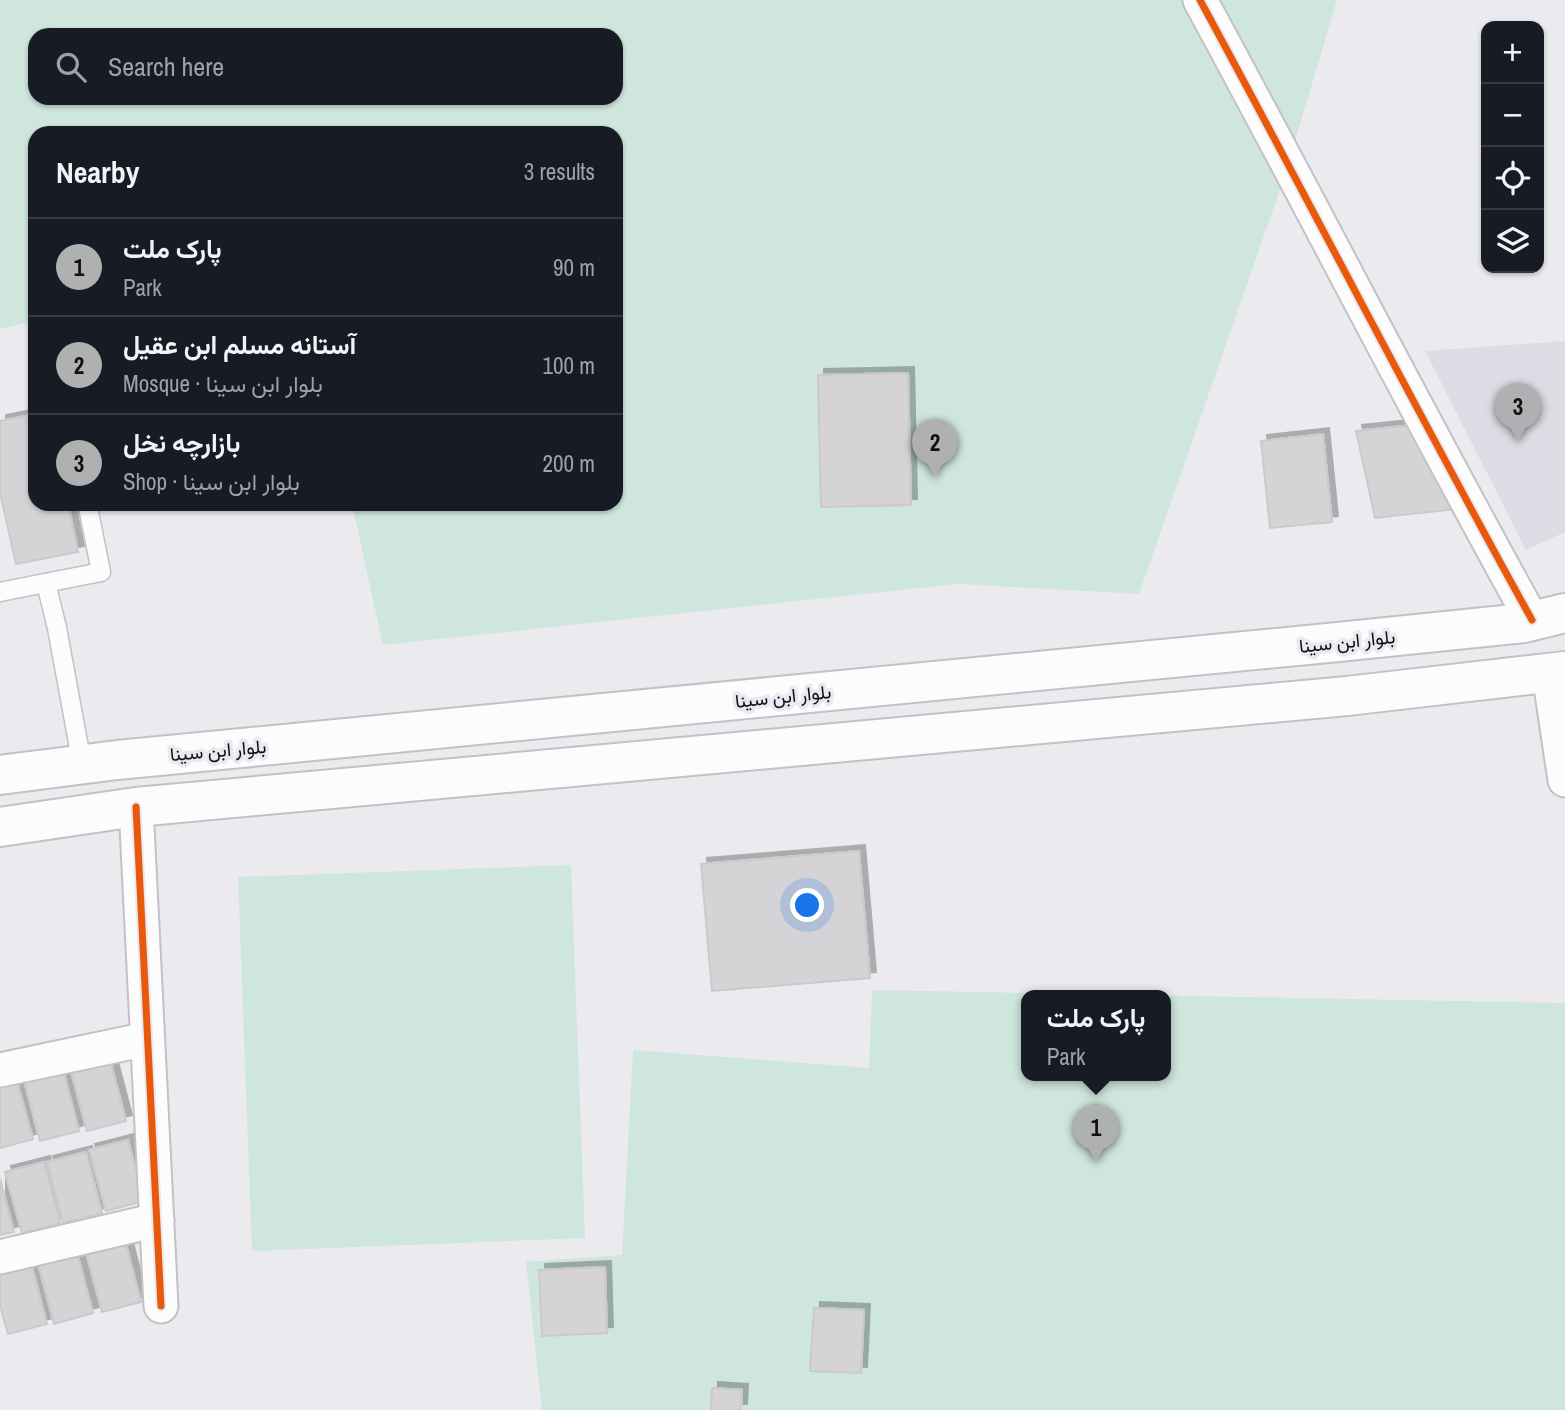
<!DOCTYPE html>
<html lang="en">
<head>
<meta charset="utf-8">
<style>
  :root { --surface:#171b24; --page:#242831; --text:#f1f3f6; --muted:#9ea1a6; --line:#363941; --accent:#aeb0b2 }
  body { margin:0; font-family:"Archivo Narrow",Vazirmatn,sans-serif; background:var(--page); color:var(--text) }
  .controls { position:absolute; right:21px; top:21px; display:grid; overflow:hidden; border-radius:14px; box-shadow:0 2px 5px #0004 }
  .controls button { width:63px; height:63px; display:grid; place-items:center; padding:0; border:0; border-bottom:2px solid var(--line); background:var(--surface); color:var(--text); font:35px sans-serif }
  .you { position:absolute; left:808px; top:906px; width:24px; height:24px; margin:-18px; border:5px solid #fff; border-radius:50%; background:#1a73e8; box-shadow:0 0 0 10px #1a73e833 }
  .badge { display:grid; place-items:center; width:46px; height:46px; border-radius:50%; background:var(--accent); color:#111; font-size:23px; font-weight:700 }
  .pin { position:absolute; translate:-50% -58px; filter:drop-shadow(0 2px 4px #0008) }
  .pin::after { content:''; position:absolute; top:37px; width:24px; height:21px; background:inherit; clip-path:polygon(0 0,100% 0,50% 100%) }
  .popup { position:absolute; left:1021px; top:990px; width:150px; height:91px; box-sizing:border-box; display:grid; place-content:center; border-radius:14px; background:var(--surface); filter:drop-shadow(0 2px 5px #0005); font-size:23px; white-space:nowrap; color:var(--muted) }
  .popup b { font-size:26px; color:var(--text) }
  .popup::after { content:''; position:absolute; left:50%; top:100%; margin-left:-14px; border:14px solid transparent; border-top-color:var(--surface) }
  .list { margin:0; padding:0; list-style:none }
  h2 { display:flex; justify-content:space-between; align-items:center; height:91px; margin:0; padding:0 28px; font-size:30px }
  h2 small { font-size:23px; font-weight:400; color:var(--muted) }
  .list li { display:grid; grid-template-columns:46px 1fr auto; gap:21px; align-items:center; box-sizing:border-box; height:98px; padding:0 28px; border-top:2px solid var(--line) }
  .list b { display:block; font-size:26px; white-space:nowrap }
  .list p { margin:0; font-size:23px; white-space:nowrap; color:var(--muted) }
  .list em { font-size:23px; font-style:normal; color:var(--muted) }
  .icon { flex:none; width:38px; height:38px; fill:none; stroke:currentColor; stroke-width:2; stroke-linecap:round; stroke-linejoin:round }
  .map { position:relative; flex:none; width:1565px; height:1410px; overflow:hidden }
  .search { position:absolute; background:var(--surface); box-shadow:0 2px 5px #0004; left:28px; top:28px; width:595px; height:77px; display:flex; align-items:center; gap:18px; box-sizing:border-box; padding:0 24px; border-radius:21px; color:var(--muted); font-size:26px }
  .panel { position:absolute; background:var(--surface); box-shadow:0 2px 5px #0004; left:28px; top:126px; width:595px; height:385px; border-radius:21px }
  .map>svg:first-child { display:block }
</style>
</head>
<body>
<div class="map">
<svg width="1565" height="1410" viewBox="0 0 1565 1410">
  <defs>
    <filter id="shadow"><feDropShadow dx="6" dy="-6" stdDeviation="0" flood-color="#0004"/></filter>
  </defs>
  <rect width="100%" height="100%" fill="#ebebef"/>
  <polygon fill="#dbdce4" points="1565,341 1565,532 1526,550 1425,351"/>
  <g fill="#cee6dc" fill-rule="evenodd">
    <path d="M 0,0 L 1337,0 L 1283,181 L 1139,594 L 958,584 L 383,645 L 352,504 L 616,504 L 616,133 L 35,133 L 35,321 L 0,329 ZM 35,35 L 616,35 L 616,98 L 35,98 Z"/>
    <polygon points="571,865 585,1238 252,1251 238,877"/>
    <path d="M 872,990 L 1565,1003 L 1565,1410 L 542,1410 L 526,1262 L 622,1255 L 633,1050 L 869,1068 ZM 1026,996 L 1166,996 L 1166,1076 L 1026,1076 Z"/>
  </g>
  <g fill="#d5d3d5" stroke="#cbc9cb" stroke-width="2" filter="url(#shadow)">
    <polygon points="908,373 911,505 821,507 818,375"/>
    <polygon points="35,414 35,504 68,504 78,552 16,564 0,492 0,421"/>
    <polygon points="1413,425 1457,509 1375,518 1356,431"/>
    <polygon points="1323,434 1332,522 1270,528 1261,441"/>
    <polygon points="859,851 870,978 712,991 701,864"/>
    <polygon points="110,1060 126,1121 87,1131 71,1071"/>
    <polygon points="63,1070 79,1131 40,1141 24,1080"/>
    <polygon points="16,1078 33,1139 0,1148 0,1083"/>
    <polygon points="128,1140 144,1201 106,1211 89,1150"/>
    <polygon points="86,1152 102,1213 63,1223 47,1162"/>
    <polygon points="44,1162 60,1223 22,1233 5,1172"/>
    <polygon points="0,1179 14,1232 0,1235"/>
    <polygon points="125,1241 141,1302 102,1312 86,1252"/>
    <polygon points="77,1253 93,1313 54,1324 38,1263"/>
    <polygon points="31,1263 47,1324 8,1334 0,1305 0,1271"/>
    <polygon points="605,1267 607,1333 542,1336 539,1270"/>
    <polygon points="814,1308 864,1310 861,1373 810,1371"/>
    <polygon points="712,1388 742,1390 741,1410 711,1410"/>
  </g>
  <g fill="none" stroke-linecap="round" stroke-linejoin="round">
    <defs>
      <g id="lane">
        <polyline points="46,583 57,628 82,764"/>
        <polyline points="0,592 101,572 89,512 89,504"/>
      </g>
      <g id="street">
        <path d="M 1200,0 C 1312,206 1418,415 1532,620"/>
        <polyline points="1549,673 1565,780"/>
        <polyline points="136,807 161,1306"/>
        <polyline points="0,1070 147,1039"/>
        <polyline points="0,1257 157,1220"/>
      </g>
      <g id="secondary">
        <polyline points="0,775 117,760 1338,642 1524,623 1565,613"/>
        <polyline points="0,827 136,807 1347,696 1565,671"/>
      </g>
    </defs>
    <use href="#lane" stroke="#c2c2c5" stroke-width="21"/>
    <use href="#street" stroke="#c2c2c5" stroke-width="37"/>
    <use href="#secondary" stroke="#c2c2c5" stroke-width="42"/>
    <use href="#lane" stroke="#fcfcfd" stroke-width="18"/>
    <use href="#street" stroke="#fcfcfd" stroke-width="33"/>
    <use href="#secondary" stroke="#fcfcfd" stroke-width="38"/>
    <defs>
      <g id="cycleway">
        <path d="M 1200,0 C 1312,206 1418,415 1532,620"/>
        <polyline points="136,807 161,1306"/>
      </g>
    </defs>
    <use href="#cycleway" stroke="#e9eaf1" stroke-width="11"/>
    <use href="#cycleway" stroke="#e8590c" stroke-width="7"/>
  </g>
  <g text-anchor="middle" stroke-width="7" stroke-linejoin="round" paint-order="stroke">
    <g font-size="19" fill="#101012" stroke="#e9eaf1">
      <text transform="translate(1347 641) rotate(-6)" y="7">بلوار ابن سینا</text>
      <text transform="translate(783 696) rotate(-6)" y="7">بلوار ابن سینا</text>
      <text transform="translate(218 750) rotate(-5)" y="7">بلوار ابن سینا</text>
    </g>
  </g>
</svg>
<div class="controls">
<button>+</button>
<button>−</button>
<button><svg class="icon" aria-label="locate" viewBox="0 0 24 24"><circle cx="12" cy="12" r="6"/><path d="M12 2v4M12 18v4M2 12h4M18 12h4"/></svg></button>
<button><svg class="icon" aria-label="layers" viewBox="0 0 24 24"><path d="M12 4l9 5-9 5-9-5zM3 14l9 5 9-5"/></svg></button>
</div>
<div class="you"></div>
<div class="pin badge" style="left:1096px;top:1162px">1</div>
<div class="popup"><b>پارک ملت</b>Park</div>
<div class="pin badge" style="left:935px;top:477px">2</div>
<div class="pin badge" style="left:1518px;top:441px">3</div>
<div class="search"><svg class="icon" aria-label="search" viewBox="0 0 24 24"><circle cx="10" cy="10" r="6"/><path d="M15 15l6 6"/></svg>Search here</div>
<section class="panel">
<h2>Nearby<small>3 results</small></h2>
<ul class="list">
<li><span class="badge">1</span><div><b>پارک ملت</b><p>Park</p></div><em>90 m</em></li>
<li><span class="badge">2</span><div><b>آستانه مسلم ابن عقیل</b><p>Mosque · بلوار ابن سینا</p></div><em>100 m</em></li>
<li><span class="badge">3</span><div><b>بازارچه نخل</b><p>Shop · بلوار ابن سینا</p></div><em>200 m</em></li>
</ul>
</section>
</div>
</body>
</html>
